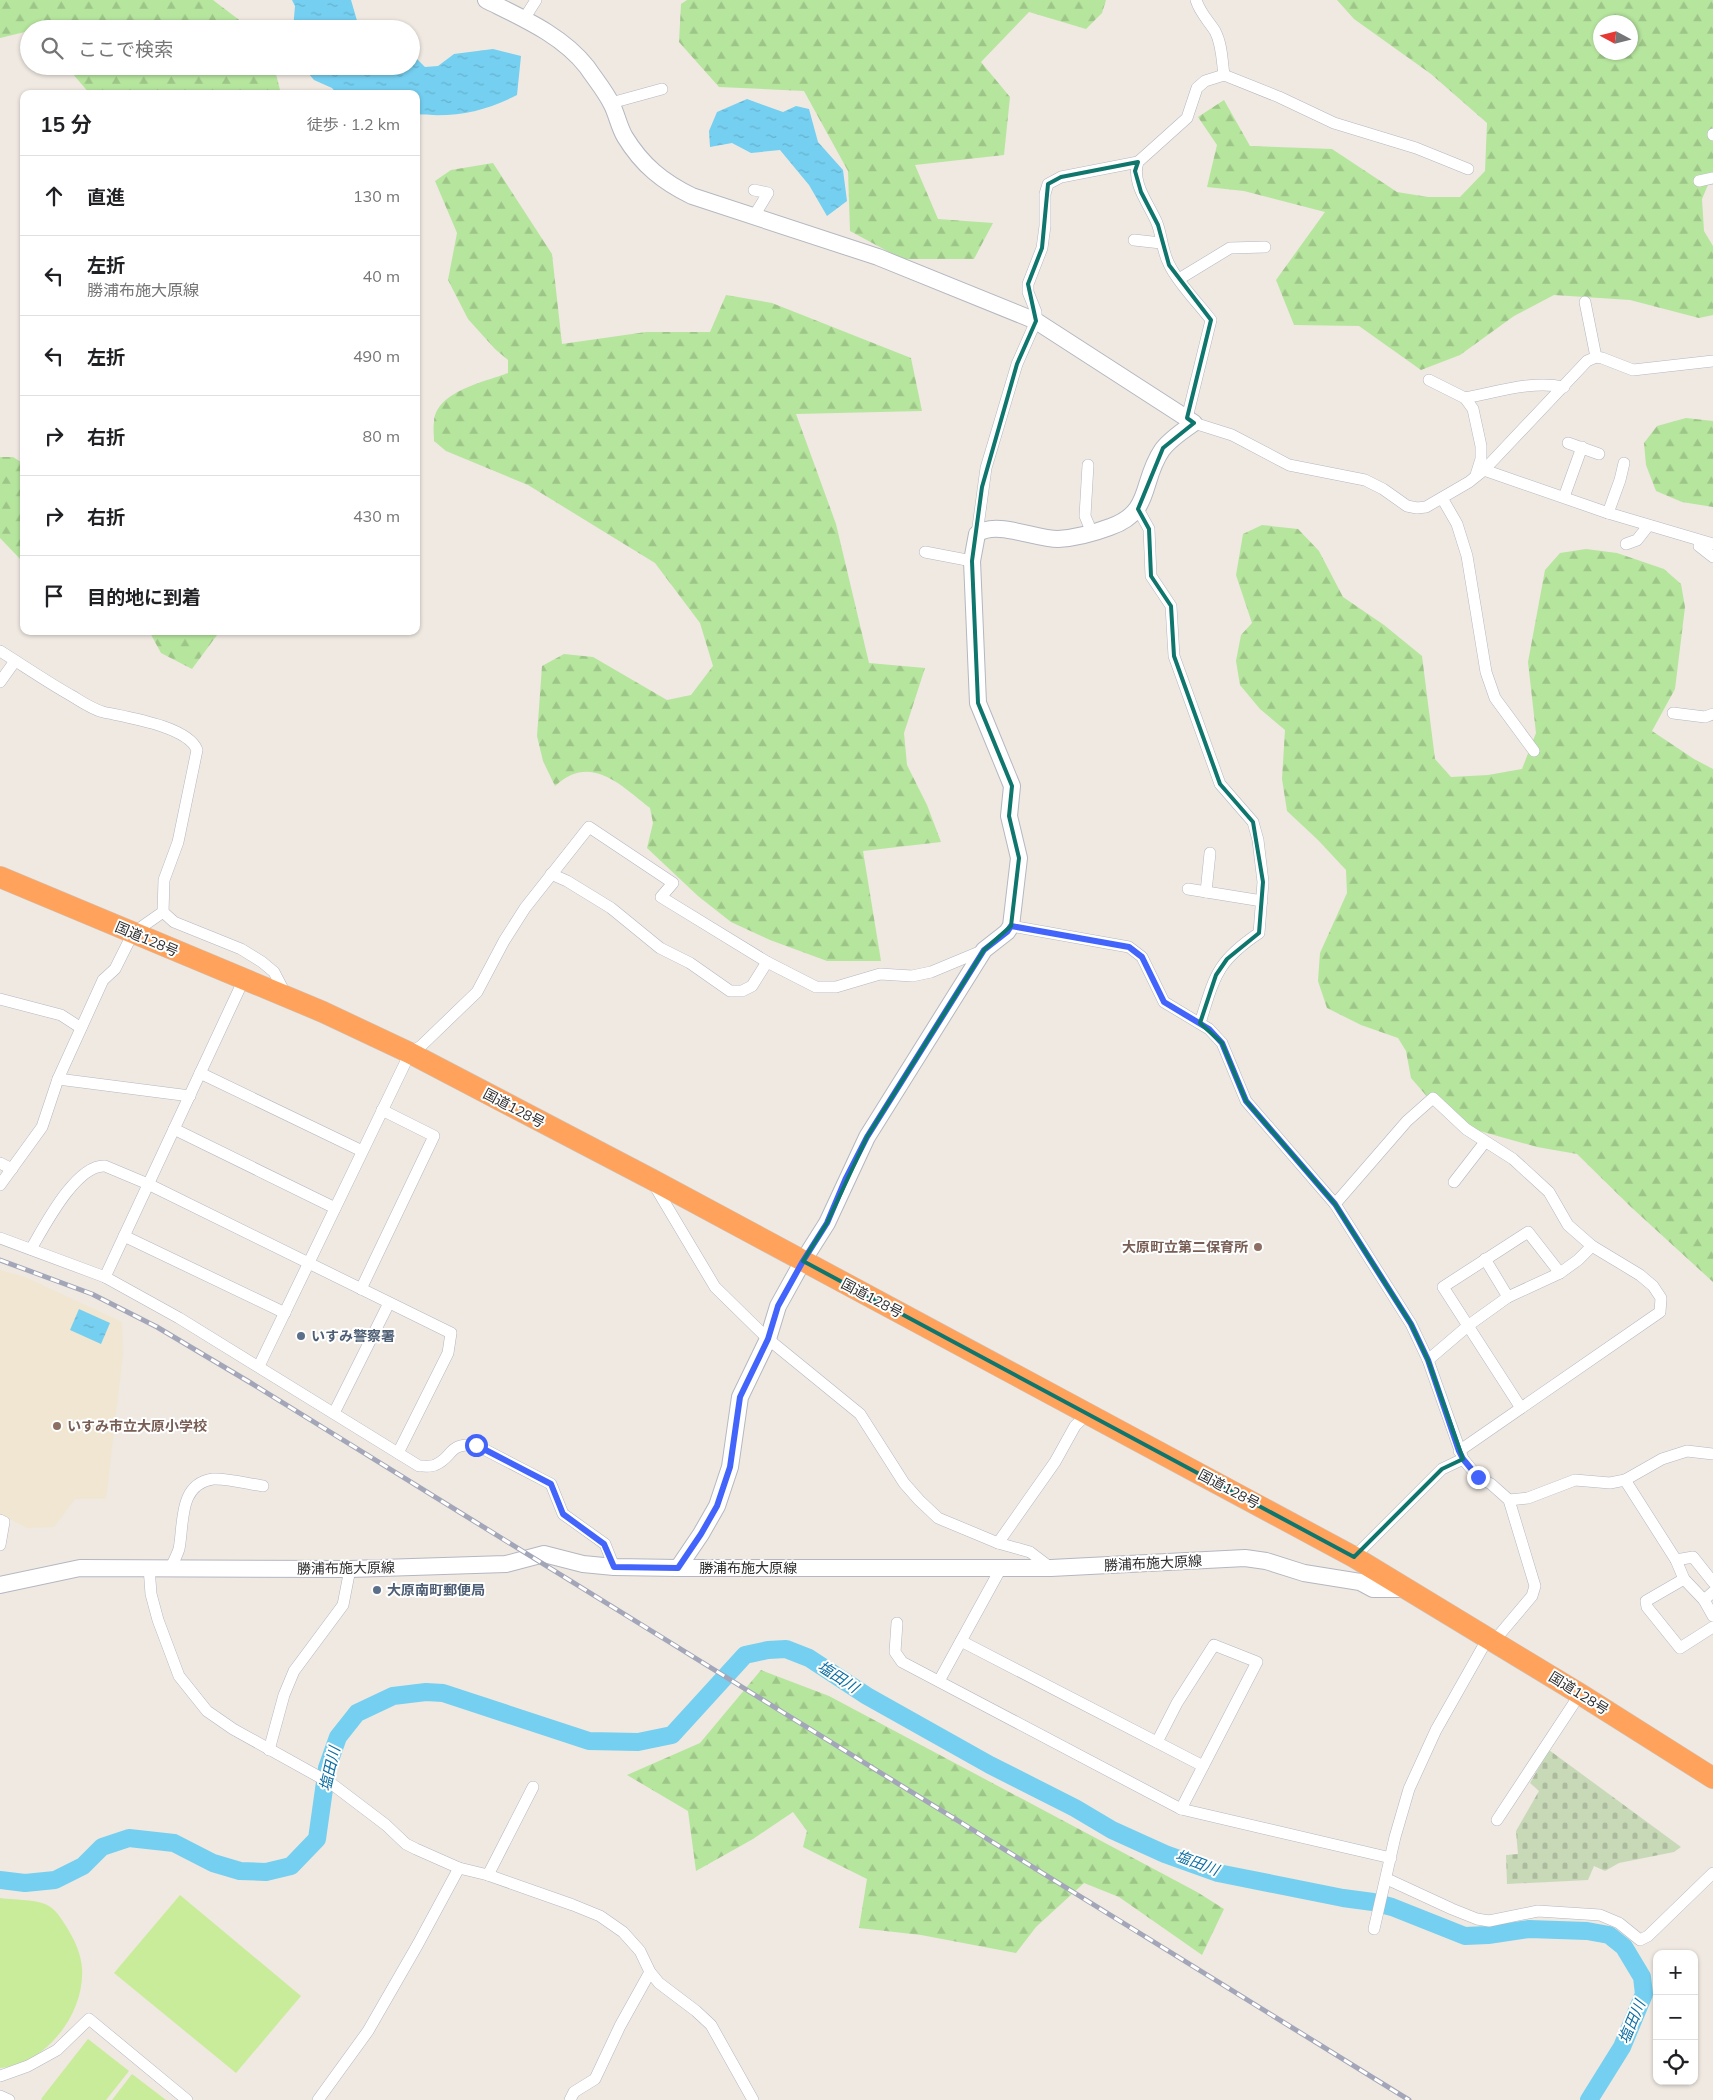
<!DOCTYPE html>
<html lang="ja">
<head>
<meta charset="utf-8">
<style>
  :root { --surface:#fff; --page:#f6f6f6; --text:#202124; --muted:#757577; --line:#e0e0e0 }
  body { margin:0; font-family:Mulish,"Noto Sans JP",sans-serif; background:var(--page); color:var(--text) }
  .controls { position:absolute; right:15px; bottom:15px; display:grid; overflow:hidden; border-radius:10px; box-shadow:0 1px 4px #0004 }
  .controls button { width:45px; height:45px; display:grid; place-items:center; padding:0; border:0; border-bottom:1px solid var(--line); background:var(--surface); color:var(--text); font:25px sans-serif }
  .compass { position:absolute; left:1593px; top:15px; width:45px; height:45px; border-radius:50%; background:var(--surface); box-shadow:0 1px 4px #0004; rotate:277deg }
  .stop { position:absolute; width:15px; height:15px; margin:-11px; border:4px solid #4264fb; border-radius:50%; background:#fff }
  .stop.end { background:#4264fb; border-color:#fff; box-shadow:0 1px 5px #0008 }
  .list { margin:0; padding:0; list-style:none }
  h2 { display:flex; justify-content:space-between; align-items:center; height:65px; margin:0; padding:0 20px; font-size:21px }
  h2 small { font-size:16px; font-weight:400; color:var(--muted) }
  .list li { display:grid; grid-template-columns:32px 1fr auto; gap:15px; align-items:center; box-sizing:border-box; height:80px; padding:0 20px; border-top:1px solid var(--line) }
  .list b { display:block; font-size:19px; white-space:nowrap }
  .list p { margin:0; font-size:16px; white-space:nowrap; color:var(--muted) }
  .list em { font-size:16px; font-style:normal; color:var(--muted) }
  .icon { flex:none; width:28px; height:28px; fill:none; stroke:currentColor; stroke-width:2; stroke-linecap:round; stroke-linejoin:round }
  .map { position:relative; flex:none; width:1713px; height:2100px; overflow:hidden }
  .search { position:absolute; background:var(--surface); box-shadow:0 1px 4px #0004; left:20px; top:20px; width:400px; height:55px; display:flex; align-items:center; gap:12px; box-sizing:border-box; padding:0 18px; border-radius:28px; color:var(--muted); font-size:19px }
  .panel { position:absolute; background:var(--surface); box-shadow:0 1px 4px #0004; left:20px; top:90px; width:400px; height:545px; border-radius:10px }
  .map>svg:first-child { display:block }
</style>
</head>
<body>
<div class="map">
<svg width="1713" height="2100" viewBox="0 0 1713 2100">
  <defs>
    <pattern id="forest-firs" width="22" height="20" patternUnits="userSpaceOnUse" patternTransform="scale(1.25)"><rect width="22" height="20" fill="#b6e59e"/><path d="M5 1l3.5 6h-7zM16 11l3.5 6h-7z" fill="#9dc588"/></pattern>
    <pattern id="cemetery-stones" width="16" height="16" patternUnits="userSpaceOnUse" patternTransform="scale(1.25)"><rect width="16" height="16" fill="#c8d9b8"/><path d="M2 7V4a2 2 0 0 1 4 0v3zM10 15v-3a2 2 0 0 1 4 0v3z" fill="#acbb9e"/></pattern>
    <pattern id="water-ripples" width="26" height="14" patternUnits="userSpaceOnUse" patternTransform="scale(1.25)"><rect width="26" height="14" fill="#75cff0"/><path d="M2 4q2-2 4 0t4 0M15 11q2-2 4 0t4 0" fill="none" stroke="#66b2ce"/></pattern>
  </defs>
  <rect width="100%" height="100%" fill="#efe9e1"/>
  <polygon fill="#f0e6d1" points="0,1270 25,1277 122,1322 123,1354 106,1499 75,1499 54,1527 27,1528 0,1514"/>
  <g fill="url(#forest-firs)" fill-rule="evenodd">
    <polygon points="0,0 213,0 251,29 29,29 29,31 0,38"/>
    <polygon points="687,0 1106,0 1102,13 1086,29 1029,12 981,62 1010,97 1004,155 915,165 938,219 993,223 974,259 902,259 850,231 848,171 804,91 719,87 679,42 681,4"/>
    <path d="M 1337,0 L 1713,0 L 1713,173 L 1702,199 L 1704,231 L 1713,246 L 1713,315 L 1699,318 L 1630,300 L 1554,295 L 1514,316 L 1460,355 L 1421,370 L 1359,326 L 1294,325 L 1276,280 L 1325,212 L 1244,191 L 1207,187 L 1217,145 L 1198,117 L 1224,100 L 1250,146 L 1332,149 L 1397,192 L 1428,197 L 1460,197 L 1485,171 L 1487,123 L 1431,74 L 1354,19 ZM 1600,22 L 1630,22 L 1630,52 L 1600,52 Z"/>
    <polygon points="66,66 274,66 281,94 90,94"/>
    <path d="M 493,163 L 552,254 L 562,344 L 646,332 L 710,332 L 726,295 L 772,303 L 911,358 L 922,411 L 796,414 L 836,524 L 869,663 L 925,668 L 904,733 L 907,765 L 927,805 L 941,842 L 863,851 L 881,961 L 827,961 L 770,940 L 731,922 L 698,896 L 647,848 L 653,823 L 650,808 C 620,785 591,753 555,786 L 543,761 L 537,736 L 542,666 L 564,654 L 593,657 L 667,700 L 691,695 L 713,666 L 700,623 L 655,563 L 528,485 L 446,451 L 434,441 C 434,435 433,428 434,422 C 436,391 485,382 508,373 L 508,360 L 495,349 L 468,319 L 448,280 L 457,233 L 435,181 L 451,170 Z"/>
    <polygon points="1686,418 1713,421 1713,507 1682,502 1656,491 1646,465 1644,443 1657,426"/>
    <polygon points="0,457 13,457 24,464 24,563 0,538"/>
    <polygon points="1262,525 1298,529 1319,551 1343,597 1384,625 1422,656 1435,759 1451,777 1488,775 1522,769 1536,733 1528,662 1545,570 1560,553 1586,549 1617,553 1664,569 1681,584 1685,607 1675,689 1652,731 1694,759 1713,769 1713,1282 1631,1207 1577,1154 1537,1147 1469,1128 1443,1115 1411,1078 1406,1051 1398,1038 1361,1025 1327,1008 1318,981 1320,953 1347,893 1346,870 1318,840 1287,811 1282,779 1285,730 1260,709 1240,685 1236,661 1241,635 1252,623 1236,575 1243,534"/>
    <polygon points="149,631 220,631 192,669 161,653"/>
    <polygon points="761,1670 829,1696 1197,1892 1224,1909 1202,1955 1119,1897 1084,1883 1036,1927 1016,1953 921,1935 859,1928 867,1879 803,1847 807,1831 793,1812 753,1839 696,1871 688,1811 627,1775 700,1743"/>
  </g>
  <polygon fill="url(#cemetery-stones)" points="1549,1750 1681,1847 1674,1852 1619,1863 1605,1871 1594,1866 1588,1880 1507,1884 1506,1855 1518,1854 1516,1831 1539,1791 1530,1783"/>
  <g fill="#c9ec9a">
    <polygon points="180,1895 301,1996 236,2073 114,1973"/>
    <path d="M 0,1898 C 14,1900 33,1899 45,1904 C 56,1909 60,1917 66,1926 C 74,1939 81,1953 82,1968 C 85,2014 46,2064 0,2068 Z"/>
    <polygon points="88,2039 129,2071 106,2100 42,2100 41,2099"/>
    <polygon points="132,2074 166,2100 112,2100"/>
  </g>
  <g fill="url(#water-ripples)">
    <polygon points="292,0 351,0 358,24 363,29 293,29 295,6"/>
    <path d="M 493,49 L 521,56 L 517,95 C 483,112 454,118 416,114 L 416,94 L 337,94 L 332,88 L 314,80 L 302,66 L 411,66 L 411,53 L 425,67 L 438,66 L 454,54 Z"/>
    <polygon points="747,99 783,112 796,106 809,109 818,142 843,170 847,201 827,216 809,185 780,150 751,153 732,143 710,147 709,131 717,112"/>
    <polygon points="79,1309 110,1323 101,1344 70,1330"/>
  </g>
  <g fill="none" stroke-linecap="round" stroke-linejoin="round">
    <polyline stroke="#75cff0" stroke-width="18" points="0,1880 25,1883 55,1880 83,1866 102,1847 129,1838 174,1843 213,1863 240,1871 266,1872 291,1866 317,1839 327,1768 338,1737 357,1713 393,1696 426,1692 443,1693 589,1741 638,1742 672,1735 745,1655 768,1650 786,1649 809,1658 867,1696 990,1765 1075,1808 1112,1830 1165,1854 1218,1873 1343,1898 1373,1902 1392,1907 1465,1936 1488,1935 1529,1929 1587,1931 1609,1935 1624,1947 1642,1977 1644,1994 1622,2047 1589,2100"/>
    <defs>
      <g id="street">
        <path d="M 1196,0 C 1200,13 1208,20 1215,31 C 1222,44 1222,61 1224,75"/>
        <polyline points="524,19 536,0"/>
        <polyline points="611,103 662,89"/>
        <polyline points="1713,134 1713,135"/>
        <polyline points="1699,181 1713,178"/>
        <polyline points="754,190 768,193 754,216"/>
        <polyline points="1134,240 1161,243"/>
        <polyline points="1179,279 1230,248 1265,247"/>
        <polyline points="1585,302 1596,357"/>
        <polyline points="1429,380 1465,398 1473,409 1481,446 1481,459 1476,475"/>
        <path d="M 1465,398 C 1497,392 1532,380 1564,387"/>
        <path d="M 1187,418 L 1211,320 C 1199,304 1177,282 1169,264 C 1162,251 1162,236 1157,223 C 1149,204 1131,183 1138,162 L 1187,118 L 1197,88 L 1205,81 L 1224,75 L 1279,97 L 1334,123 L 1416,148 L 1468,169"/>
        <polyline points="1194,423 1232,435 1289,465 1365,480 1383,489 1407,506 1417,508 1426,507 1469,482 1484,470 1587,361 1596,357 1602,358 1633,370 1713,361"/>
        <polyline points="1568,443 1599,454"/>
        <polyline points="1088,465 1085,516 1092,533"/>
        <polyline points="1484,470 1608,513 1713,544"/>
        <polyline points="1564,497 1582,447"/>
        <polyline points="1442,498 1457,524 1467,556 1486,672 1495,698 1534,751"/>
        <path d="M 1138,509 L 1149,529 L 1151,576 L 1171,606 L 1174,656 L 1220,784 L 1253,822 L 1258,840 L 1263,882 L 1259,933 C 1216,962 1215,976 1200,1023"/>
        <polyline points="1608,513 1620,480 1624,463"/>
        <polyline points="977,534 986,468 1017,364 1036,321 1036,312 1028,292 1028,284 1042,248 1045,226 1045,194 1048,184 1061,177 1138,162"/>
        <polyline points="1700,541 1699,546 1713,557"/>
        <polyline points="1626,544 1637,540 1648,526"/>
        <polyline points="925,552 972,561"/>
        <path d="M 0,651 C 24,666 47,682 72,696 C 82,702 92,709 103,712 C 125,717 188,726 197,750 L 178,842 L 164,880 L 163,912 L 133,933 L 115,969 L 103,980 L 58,1079 L 42,1127 L 0,1185"/>
        <polyline points="0,682 15,661"/>
        <polyline points="1673,713 1705,717 1713,714"/>
        <polyline points="551,874 567,881 611,908 660,948 690,963 730,991 742,991 752,986 767,962"/>
        <polyline points="1188,889 1262,901"/>
        <polyline points="1206,892 1210,853"/>
        <polyline points="163,912 174,922 241,949 262,962 274,972 286,995"/>
        <polyline points="1011,926 1129,947 1142,957 1164,1002 1209,1029 1222,1043 1246,1101 1335,1204 1411,1324 1428,1360 1463,1459 1478,1477 1491,1484 1509,1500 1535,1586 1532,1596 1494,1641"/>
        <polyline points="0,999 61,1015 81,1028"/>
        <polyline points="200,1073 362,1151"/>
        <polyline points="58,1079 190,1096"/>
        <polyline points="174,1129 335,1208"/>
        <polyline points="0,1163 12,1169"/>
        <polyline points="1454,1182 1485,1142"/>
        <polyline points="653,1183 715,1287 768,1339 860,1414 904,1483 919,1500 938,1518 998,1543 1030,1552 1051,1568"/>
        <polyline points="1335,1204 1407,1121 1433,1098 1466,1129 1513,1159 1549,1192 1568,1225 1592,1246 1640,1275 1653,1286 1661,1298 1660,1312 1459,1451"/>
        <polyline points="124,1236 285,1313"/>
        <path d="M 0,1238 L 105,1277 L 179,1318 L 419,1466 C 424,1466 431,1467 435,1465 C 454,1457 447,1443 476,1445 L 551,1484 L 563,1514 L 605,1544 L 614,1567"/>
        <path d="M 31,1249 C 44,1227 76,1164 105,1166 L 148,1184 L 451,1333 L 448,1353 L 398,1453"/>
        <polyline points="1485,1259 1508,1297"/>
        <polyline points="105,1277 244,979"/>
        <polyline points="361,1289 434,1136 382,1110"/>
        <polyline points="1428,1360 1469,1325 1508,1297 1560,1273 1578,1260 1592,1246"/>
        <polyline points="259,1366 410,1053 421,1046 477,992 504,941 525,908 589,827 673,883 661,897 767,962 816,987 836,987 880,974 912,976 931,972 984,950"/>
        <polyline points="1521,1408 1443,1287 1528,1232 1560,1273"/>
        <polyline points="334,1413 389,1303"/>
        <polyline points="1625,1480 1676,1560 1693,1557 1713,1582"/>
        <polyline points="1509,1500 1528,1498 1575,1480 1610,1483 1625,1480 1662,1459 1687,1451 1713,1454"/>
        <polyline points="0,1520 4,1522 0,1545"/>
        <polyline points="998,1543 1055,1462 1075,1426 1087,1414"/>
        <polyline points="1354,1557 1442,1469 1463,1459"/>
        <polyline points="1676,1560 1684,1579 1704,1600"/>
        <polyline points="149,1567 151,1594 158,1620 179,1676 207,1711 233,1729 332,1784 386,1825 406,1844 416,1849 459,1868 488,1875 573,1905 600,1916 623,1932 640,1951 650,1972 659,1983 696,2011 711,2025 753,2100"/>
        <path d="M 171,1567 C 174,1561 177,1555 179,1549 C 184,1524 178,1484 213,1479 C 227,1478 249,1484 263,1486"/>
        <polyline points="1684,1579 1646,1601 1647,1607 1680,1648 1713,1627"/>
        <polyline points="1713,1592 1704,1600 1713,1616"/>
        <polyline points="897,1623 895,1652 902,1662 1181,1809 1391,1858"/>
        <polyline points="961,1641 1203,1766"/>
        <polyline points="939,1681 1001,1568"/>
        <polyline points="1157,1742 1177,1703 1214,1645 1257,1662 1181,1809"/>
        <polyline points="269,1750 284,1695 294,1671 343,1605 350,1569"/>
        <polyline points="1497,1820 1580,1694"/>
        <polyline points="488,1875 533,1787"/>
        <polyline points="1387,1879 1452,1909 1477,1919 1489,1921 1538,1911 1600,1915 1619,1923 1640,1940 1648,1936 1713,1873"/>
        <polyline points="1374,1929 1395,1837 1409,1789 1436,1730 1488,1638"/>
        <polyline points="0,2076 28,2066 57,2050 89,2019 187,2100"/>
        <polyline points="0,2096 9,2100"/>
        <polyline points="318,2100 368,2031 418,1944 459,1868"/>
        <polyline points="570,2100 574,2092 595,2079 620,2026 650,1972"/>
      </g>
      <g id="secondary">
        <path d="M 486,0 C 522,18 562,35 587,67 C 595,79 606,92 612,105 C 617,115 619,127 625,137 C 642,165 663,182 692,196 L 878,257 L 1036,321 L 1194,423 C 1184,430 1170,439 1162,450 C 1140,482 1153,512 1110,527 C 1094,533 1075,538 1058,539 C 1035,539 996,520 977,534 L 972,561 L 978,703 L 1012,786 L 1009,816 L 1019,858 L 1011,926 L 1007,932 L 984,950 L 867,1137 L 827,1223 L 803,1261 L 778,1306 L 768,1339 L 740,1397 L 730,1467 L 717,1506 L 701,1534 L 678,1568"/>
        <polyline points="0,1585 80,1568 350,1569 506,1564 544,1554 583,1564 614,1567 678,1568 1051,1568 1245,1558 1266,1561 1304,1573 1360,1582 1373,1589 1405,1589"/>
      </g>
      <polyline id="highway" points="0,877 323,1012 410,1053 651,1179 1354,1557 1580,1694 1713,1778"/>
    </defs>
    <use href="#street" stroke="#b4b7c1" stroke-width="12"/>
    <use href="#secondary" stroke="#b4b7c1" stroke-width="18"/>
    <use href="#highway" stroke="#c9c9c9" stroke-width="22"/>
    <use href="#street" stroke="#fff" stroke-width="11"/>
    <use href="#secondary" stroke="#fff" stroke-width="16"/>
    <use href="#highway" stroke="#ffa35c" stroke-width="21"/>
    <defs>
      <polyline id="rail" points="0,1260 92,1294 157,1327 251,1383 1409,2100"/>
    </defs>
    <use href="#rail" stroke="#a3a6b8" stroke-width="5"/>
    <use href="#rail" stroke="#fff" stroke-width="3" stroke-dasharray="9" stroke-linecap="butt"/>
  </g>
  <g fill="none" stroke-linecap="round" stroke-linejoin="round">
    <polyline stroke="#4264fb" stroke-width="6" points="476,1445 551,1484 563,1514 604,1544 614,1567 678,1568 701,1534 717,1506 730,1467 740,1397 768,1339 778,1306 803,1261 827,1223 846,1178 867,1137 984,950 1007,932 1011,926 1129,947 1142,957 1164,1002 1209,1029 1222,1043 1246,1101 1335,1204 1411,1324 1428,1360 1459,1451 1463,1459 1478,1477"/>
  </g>
  <path fill="none" stroke="#0f766e" stroke-width="4" stroke-linejoin="round" d="M 1138,162 L 1135,171 L 1141,192 L 1158,225 L 1169,265 L 1211,320 L 1187,418 L 1194,423 L 1163,448 L 1138,509 L 1149,529 L 1151,576 L 1171,606 L 1174,656 L 1220,784 L 1253,822 L 1263,882 L 1259,933 L 1227,959 L 1216,975 L 1200,1023 L 1222,1043 L 1246,1101 L 1335,1204 L 1411,1324 L 1428,1360 L 1463,1459 L 1442,1469 L 1354,1557 L 803,1261 L 827,1223 L 867,1137 L 984,950 L 1011,926 L 1019,858 L 1009,816 L 1012,786 L 978,703 L 972,561 L 982,487 L 1017,364 L 1036,321 L 1028,284 L 1042,248 L 1048,184 L 1061,177 Z"/>
  <g fill="#8d6e63" stroke="#fff" stroke-width="2">
    <circle cx="1258" cy="1247" r="5"/>
    <circle cx="57" cy="1426" r="5"/>
  </g>
  <g fill="#5c6f8a" stroke="#fff" stroke-width="2">
    <circle cx="301" cy="1336" r="5"/>
    <circle cx="377" cy="1590" r="5"/>
  </g>
  <g text-anchor="middle" stroke-width="4" stroke-linejoin="round" paint-order="stroke">
    <g font-size="14" fill="#2e2e2e" stroke="#fff">
      <text transform="translate(147 939) rotate(23)" y="5">国道128号</text>
      <text transform="translate(514 1108) rotate(28)" y="5">国道128号</text>
      <text transform="translate(872 1298) rotate(28)" y="5">国道128号</text>
      <text transform="translate(1229 1489) rotate(28)" y="5">国道128号</text>
      <text transform="translate(1153 1563) rotate(-3)" y="5">勝浦布施大原線</text>
      <text transform="translate(346 1568) rotate(-1)" y="5">勝浦布施大原線</text>
      <text x="748" y="1573">勝浦布施大原線</text>
      <text transform="translate(1579 1693) rotate(32)" y="5">国道128号</text>
    </g>
    <g font-size="14" font-weight="bold" fill="#785e54" stroke="#fff" text-anchor="end">
      <text x="1248" y="1252">大原町立第二保育所</text>
      <text x="67" y="1431" text-anchor="start">いすみ市立大原小学校</text>
    </g>
    <g font-size="14" font-weight="bold" fill="#4e5e75" stroke="#fff" text-anchor="start">
      <text x="311" y="1341">いすみ警察署</text>
      <text x="387" y="1595">大原南町郵便局</text>
    </g>
    <g font-size="15" font-style="italic" fill="#0d6fa3" stroke="#fff">
      <text transform="translate(838 1677) rotate(33)" y="5">塩田川</text>
      <text transform="translate(330 1769) rotate(-77)" y="5">塩田川</text>
      <text transform="translate(1197 1863) rotate(21)" y="5">塩田川</text>
      <text transform="translate(1632 2022) rotate(-67)" y="5">塩田川</text>
    </g>
  </g>
</svg>
<div class="controls">
<button>+</button>
<button>−</button>
<button><svg class="icon" aria-label="locate" viewBox="0 0 24 24"><circle cx="12" cy="12" r="6"/><path d="M12 2v4M12 18v4M2 12h4M18 12h4"/></svg></button>
</div>
<svg class="compass" viewBox="-18 -18 36 36"><path d="M0-13l5 13h-10z" fill="#e53935"/><path d="M0 13l5-13h-10z" fill="#757577"/></svg>
<div class="stop" style="left:476px;top:1445px"></div>
<div class="stop end" style="left:1478px;top:1477px"></div>
<div class="search"><svg class="icon" aria-label="search" viewBox="0 0 24 24"><circle cx="10" cy="10" r="6"/><path d="M15 15l6 6"/></svg>ここで検索</div>
<section class="panel">
<h2>15 分<small>徒歩 · 1.2 km</small></h2>
<ul class="list">
<li><svg class="icon" aria-label="ahead" viewBox="0 0 24 24"><path d="M12 20V5M6 11l6-6 6 6"/></svg><div><b>直進</b></div><em>130 m</em></li>
<li><svg class="icon" aria-label="left" viewBox="0 0 24 24"><path d="M17 20v-9H6M10 6l-5 5 5 5"/></svg><div><b>左折</b><p>勝浦布施大原線</p></div><em>40 m</em></li>
<li><svg class="icon" aria-label="left" viewBox="0 0 24 24"><path d="M17 20v-9H6M10 6l-5 5 5 5"/></svg><div><b>左折</b></div><em>490 m</em></li>
<li><svg class="icon" aria-label="right" viewBox="0 0 24 24"><path d="M7 20v-9h11M14 6l5 5-5 5"/></svg><div><b>右折</b></div><em>80 m</em></li>
<li><svg class="icon" aria-label="right" viewBox="0 0 24 24"><path d="M7 20v-9h11M14 6l5 5-5 5"/></svg><div><b>右折</b></div><em>430 m</em></li>
<li><svg class="icon" aria-label="arrive" viewBox="0 0 24 24"><path d="M6 21V4h12l-3 4 3 4H6"/></svg><div><b>目的地に到着</b></div></li>
</ul>
</section>
</div>
</body>
</html>
